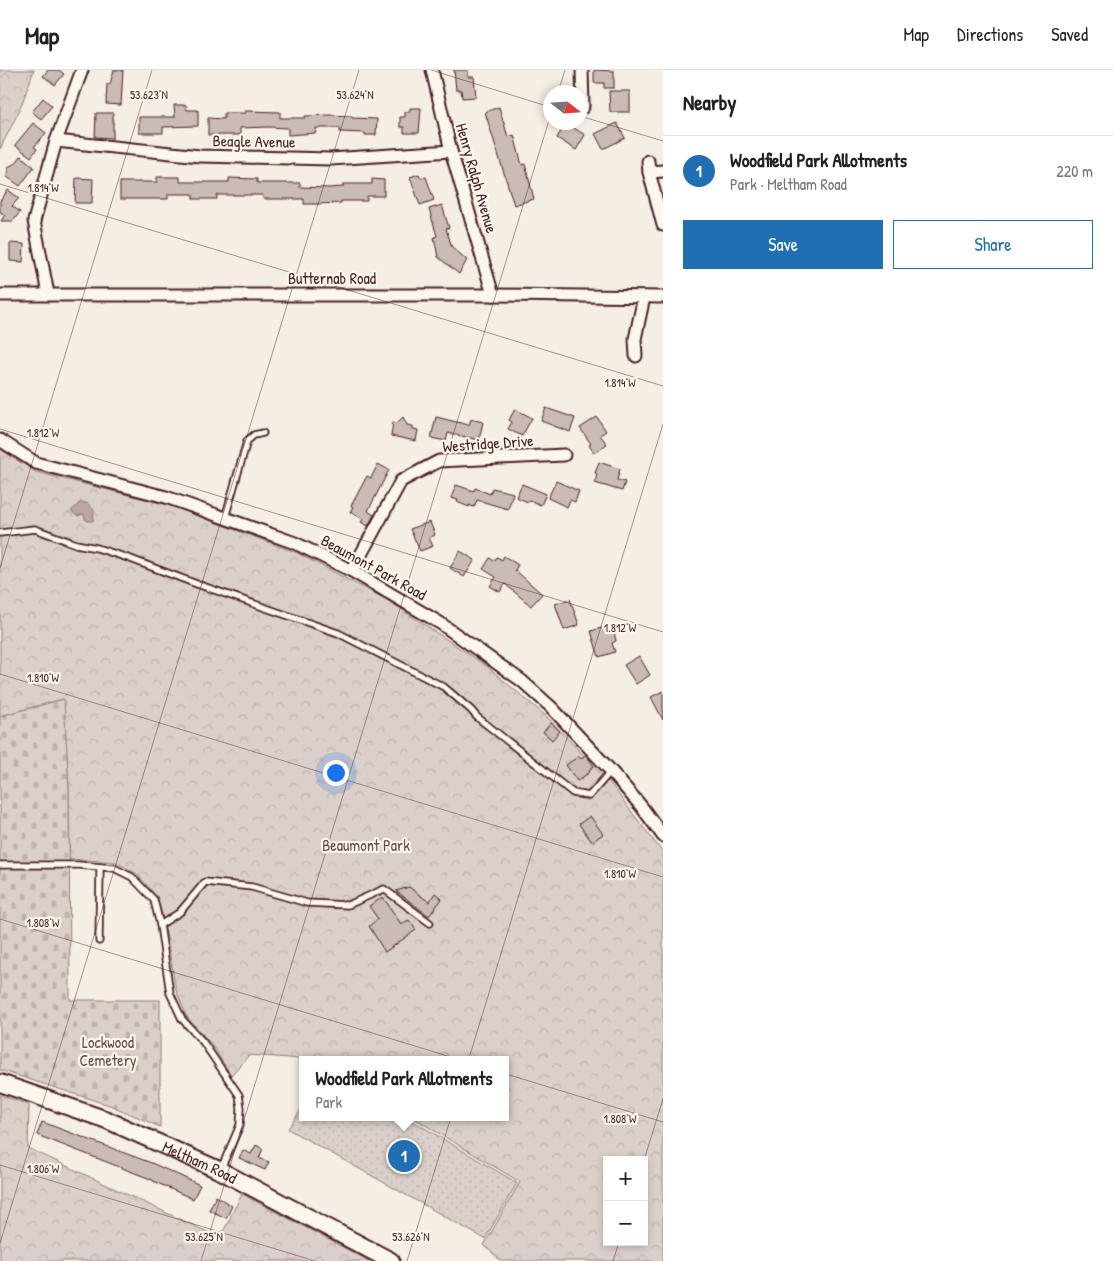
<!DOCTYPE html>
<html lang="en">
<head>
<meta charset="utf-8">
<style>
  :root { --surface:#fff; --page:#f2f2f2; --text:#222; --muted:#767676; --line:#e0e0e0; --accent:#1f6fb2 }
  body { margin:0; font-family:"Patrick Hand",sans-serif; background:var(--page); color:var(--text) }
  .controls { position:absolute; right:15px; bottom:15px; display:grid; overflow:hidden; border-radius:0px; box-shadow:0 2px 8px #0003 }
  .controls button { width:45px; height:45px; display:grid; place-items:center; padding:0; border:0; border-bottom:1px solid var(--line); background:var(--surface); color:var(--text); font:25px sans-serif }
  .compass { position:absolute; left:543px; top:15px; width:45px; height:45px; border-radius:50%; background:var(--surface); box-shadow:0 2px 8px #0003; rotate:107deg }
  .you { position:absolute; left:335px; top:702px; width:18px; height:18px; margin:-12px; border:4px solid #fff; border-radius:50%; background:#1a73e8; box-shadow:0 0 0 8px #1a73e833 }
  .badge { display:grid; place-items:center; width:32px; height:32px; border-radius:50%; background:var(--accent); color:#fff; font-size:16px; font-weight:700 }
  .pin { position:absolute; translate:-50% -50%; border:2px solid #fff; box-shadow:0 1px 5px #0006 }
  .popup { position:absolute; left:299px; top:986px; width:210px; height:65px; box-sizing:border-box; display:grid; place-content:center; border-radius:0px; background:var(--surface); filter:drop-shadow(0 1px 4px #0005); font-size:16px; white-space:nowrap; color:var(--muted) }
  .popup b { font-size:19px; color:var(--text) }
  .popup::after { content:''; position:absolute; left:50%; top:100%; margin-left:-10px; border:10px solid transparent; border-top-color:var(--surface) }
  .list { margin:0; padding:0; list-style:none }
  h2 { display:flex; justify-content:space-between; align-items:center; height:65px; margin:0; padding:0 20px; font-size:21px }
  h2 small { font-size:16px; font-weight:400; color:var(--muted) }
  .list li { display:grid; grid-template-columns:32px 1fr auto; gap:15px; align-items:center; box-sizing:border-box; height:70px; padding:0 20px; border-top:1px solid var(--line) }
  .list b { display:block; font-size:19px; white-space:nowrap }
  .list p { margin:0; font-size:16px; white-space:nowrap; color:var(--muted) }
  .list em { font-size:16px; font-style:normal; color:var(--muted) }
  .actions { display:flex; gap:10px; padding:15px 20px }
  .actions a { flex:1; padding:11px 0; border:1px solid var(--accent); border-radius:0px; text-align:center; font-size:18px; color:var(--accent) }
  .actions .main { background:var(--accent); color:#fff }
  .map { position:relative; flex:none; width:663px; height:1191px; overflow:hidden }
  header { display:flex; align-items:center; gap:30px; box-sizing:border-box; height:70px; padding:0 25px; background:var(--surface); border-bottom:1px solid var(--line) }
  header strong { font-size:24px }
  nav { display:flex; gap:28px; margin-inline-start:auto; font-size:18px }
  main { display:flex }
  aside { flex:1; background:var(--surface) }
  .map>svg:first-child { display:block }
</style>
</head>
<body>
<header>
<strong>Map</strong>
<nav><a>Map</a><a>Directions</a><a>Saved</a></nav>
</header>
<main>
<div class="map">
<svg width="663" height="1191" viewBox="0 0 663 1191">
  <defs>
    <pattern id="forest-crowns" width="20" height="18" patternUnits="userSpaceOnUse" patternTransform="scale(1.25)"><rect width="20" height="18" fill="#dbd0c9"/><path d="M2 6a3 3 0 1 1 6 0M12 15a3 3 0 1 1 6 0" fill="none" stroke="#bdb2ad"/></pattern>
    <pattern id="cemetery-stones" width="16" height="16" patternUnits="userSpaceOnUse" patternTransform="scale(1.25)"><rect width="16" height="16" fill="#dbd0c9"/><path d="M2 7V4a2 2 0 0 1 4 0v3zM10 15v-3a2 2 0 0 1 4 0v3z" fill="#bdb2ad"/></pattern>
    <pattern id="park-dots" width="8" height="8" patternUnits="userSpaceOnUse" patternTransform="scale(1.25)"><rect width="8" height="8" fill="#dbd0c9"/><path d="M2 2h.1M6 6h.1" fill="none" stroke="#bdb2ad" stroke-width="1.8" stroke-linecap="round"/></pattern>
  </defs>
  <rect width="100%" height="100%" fill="#f4eee4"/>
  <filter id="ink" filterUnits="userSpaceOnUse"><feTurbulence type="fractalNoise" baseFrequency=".02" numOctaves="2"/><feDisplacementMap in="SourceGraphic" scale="10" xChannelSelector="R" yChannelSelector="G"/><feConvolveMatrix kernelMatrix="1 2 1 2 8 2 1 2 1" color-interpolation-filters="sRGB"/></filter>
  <g filter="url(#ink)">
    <g fill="url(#forest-crowns)" stroke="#92787a" fill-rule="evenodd">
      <polygon points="0,0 34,0 20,39 0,79"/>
      <path d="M 0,379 L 36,402 L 168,435 L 295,482 L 389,531 L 485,595 L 546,646 L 609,712 L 663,783 L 663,1191 L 501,1191 L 484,1175 L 520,1112 L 412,1047 L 505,1047 L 505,990 L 315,990 L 249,985 L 231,1005 L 212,975 L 187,947 L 176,920 L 166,863 L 158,828 L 137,804 L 116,792 L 69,789 L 69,719 L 63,629 L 0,646 ZM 607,1090 L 644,1090 L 644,1172 L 607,1172 Z"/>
      <polygon points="0,1025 29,1035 28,1078 220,1168 242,1124 369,1191 0,1191"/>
    </g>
    <polygon fill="url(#cemetery-stones)" stroke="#92787a" points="64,629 69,719 70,930 160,930 160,1057 112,1036 0,1000 0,646"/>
    <polygon fill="url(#park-dots)" stroke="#92787a" points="303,1037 303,1047 406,1047 517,1113 485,1169 288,1059"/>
    <polygon fill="#baa7a5" stroke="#8d7174" points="80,433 87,433 94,440 93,451 88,451 85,449 84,444 77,446 71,441"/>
    <g fill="#cabbb6" stroke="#4a1f2b">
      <polygon points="48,0 59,0 64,4 55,15 43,6"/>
      <polygon points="114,0 123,0 121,35 106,34 107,14 110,14"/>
      <polygon points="454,0 468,0 468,7 474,7 476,27 462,28 461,20 456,20"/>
      <polygon points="594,0 614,1 614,18 604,18 604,13 594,13"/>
      <polygon points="609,21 630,21 630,42 610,42"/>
      <polygon points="43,28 52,36 41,49 32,42"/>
      <polygon points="174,35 186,35 187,40 198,40 198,56 163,57 163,63 139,63 139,47 175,47"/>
      <polygon points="499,37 508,67 514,65 522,95 525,94 534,129 514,135 485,42"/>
      <polygon points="410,38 421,38 419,63 404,63 404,57 400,57 400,47 405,47 405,42 410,42"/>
      <polygon points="245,41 280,42 280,48 305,48 305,46 330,45 352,46 352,48 377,49 376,65 365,65 365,63 340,62 340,58 316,58 316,63 288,65 288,58 268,57 240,58 240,65 208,65 208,48 224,49 224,43 245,43"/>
      <polygon points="96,43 113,43 113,68 95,67"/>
      <polygon points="33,53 46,63 34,77 37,79 31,87 15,75"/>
      <polygon points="566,53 585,65 576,80 557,68"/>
      <polygon points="617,53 625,68 603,79 595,64"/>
      <polygon points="21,86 34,97 20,116 6,106 8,103 8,97 16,93"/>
      <polygon points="419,104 421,108 426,107 434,130 420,135 410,107"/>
      <polygon points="157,107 180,107 180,112 229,112 229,108 257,109 257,113 300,113 300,117 329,118 343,117 343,114 372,114 372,109 384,110 384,126 367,126 367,131 341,131 341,133 316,134 304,134 304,129 263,129 263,125 217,125 217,129 193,129 193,124 168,124 168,129 120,129 120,112 157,112"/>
      <polygon points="76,108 93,109 92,133 75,133"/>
      <polygon points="8,120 19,128 12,136 20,142 13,151 1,151 5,145 0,142 0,131"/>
      <polygon points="442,135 449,158 446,159 452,177 467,190 459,204 438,187 434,167 437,166 429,139"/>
      <polygon points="10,173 24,174 23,192 10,191"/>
      <polygon points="546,338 575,348 570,362 541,351"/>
      <polygon points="515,339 532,348 522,366 508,359 512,352 509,350"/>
      <polygon points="403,347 407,355 413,356 413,359 418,360 416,371 391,366 393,352 397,353"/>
      <polygon points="436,347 469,355 471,349 483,352 479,370 448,363 446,371 431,368"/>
      <polygon points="597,347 606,361 600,365 607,374 594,383 589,375 591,374 580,358"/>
      <polygon points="599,392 620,399 617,410 625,412 622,421 595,413 597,404 595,403"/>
      <polygon points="378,394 389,400 368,441 374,445 368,456 361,452 363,449 350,442 353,437 351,436 367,406 371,408"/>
      <polygon points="556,411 579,421 575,432 570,430 567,437 548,428"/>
      <polygon points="522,414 546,424 541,435 529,430 528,432 516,427"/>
      <polygon points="456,415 474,421 475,418 490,424 492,418 513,423 508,439 477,430 474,437 469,435 469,437 457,432 458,430 451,428"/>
      <polygon points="430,452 435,465 429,468 433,476 420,481 410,459"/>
      <polygon points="460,481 475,490 464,507 450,498"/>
      <polygon points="504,486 518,495 515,500 542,524 531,536 505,514 500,522 490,516 496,507 483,499 490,488 494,491 497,487 502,490"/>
      <polygon points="570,529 579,555 564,560 555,534"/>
      <polygon points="605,557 607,563 614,561 616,571 612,573 615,582 599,587 591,561"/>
      <polygon points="639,586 650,605 636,614 624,595"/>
      <polygon points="663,621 663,650 651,627"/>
      <polygon points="551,653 560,661 552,670 543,662"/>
      <polygon points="586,685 594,696 589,700 590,702 577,711 566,695 579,686 581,688"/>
      <polygon points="590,746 603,764 592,772 579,754"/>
      <polygon points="409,817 429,832 435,823 442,829 429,846 396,821"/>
      <polygon points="383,827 401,854 409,850 416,860 385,882 369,856 378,849 369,836"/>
      <polygon points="42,1052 154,1094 200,1115 193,1129 153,1111 153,1110 37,1065"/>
      <polygon points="256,1075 263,1079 259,1088 269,1092 265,1100 239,1088 243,1080 251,1084"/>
      <polygon points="216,1126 232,1136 226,1148 209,1140"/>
    </g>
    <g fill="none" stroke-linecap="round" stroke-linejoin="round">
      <defs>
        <g id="service">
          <polyline points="225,448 247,371 254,365 263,363"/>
          <polyline points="0,463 35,459 76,474 97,478 128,488 194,513 338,563 444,617 471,640 477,647 573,723 589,726 611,701"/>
          <polyline points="0,795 78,795 114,798 132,807 154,830 160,855 170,923 182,949 203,972 239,1025 241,1038 240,1055 221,1099"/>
          <polyline points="160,855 180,842 205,812 252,817 307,833 348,835 384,819 430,853"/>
          <polyline points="99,871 100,797"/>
        </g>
        <g id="minor">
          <polyline points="432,0 451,81 493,225"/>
          <polyline points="582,0 583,37"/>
          <polyline points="56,71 200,86 331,89 451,81"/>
          <polyline points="648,91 649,102 663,155"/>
          <polyline points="649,102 663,101"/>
          <polyline points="48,224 34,151 56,71 82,0"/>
          <polyline points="0,225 493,225 663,227"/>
          <polyline points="636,286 635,269 644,227"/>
          <polyline points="0,370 36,393 166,427 295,473 352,501 440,553 522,611 551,637 611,701 641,736 663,766"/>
          <polyline points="352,501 401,411 439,391 564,385"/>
        </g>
        <g id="secondary">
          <path id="s1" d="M 0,1013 L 107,1050 L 221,1101 L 391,1191"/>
        </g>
      </defs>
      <use href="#service" stroke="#4a1f2b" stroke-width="9"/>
      <use href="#minor" stroke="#4a1f2b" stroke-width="15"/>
      <use href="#secondary" stroke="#4a1f2b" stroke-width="20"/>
      <use href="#service" stroke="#fbf7ec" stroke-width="5.5"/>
      <use href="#minor" stroke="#fbf7ec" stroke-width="11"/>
      <use href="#secondary" stroke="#fbf7ec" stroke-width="16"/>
    </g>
  </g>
  <path fill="none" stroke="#4a1f2b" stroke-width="1" stroke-opacity="0.45" d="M 431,0 L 550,37M 558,22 L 565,0M 580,46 L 663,71M 0,114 L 663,316M 0,359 L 663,562M 0,498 L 152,0M 0,604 L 663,807M 0,849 L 663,1052M 644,1090 L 663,1029M 0,1095 L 315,1191M 0,1173 L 359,0M 201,1191 L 550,47M 407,1191 L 663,354M 613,1191 L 619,1172"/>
  <g text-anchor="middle" stroke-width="4.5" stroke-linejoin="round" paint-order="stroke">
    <g font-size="16" fill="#4a1f2b" stroke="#fbf7ec">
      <text transform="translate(254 71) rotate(1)" y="6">Beagle Avenue</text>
      <text transform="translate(477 108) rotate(74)" y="6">Henry Ralph Avenue</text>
      <text x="332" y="214">Butternab Road</text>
      <text transform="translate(488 373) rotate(-4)" y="6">Westridge Drive</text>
      <text transform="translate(374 497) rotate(29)" y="6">Beaumont Park Road</text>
      <text dy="6" stroke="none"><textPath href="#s1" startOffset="215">Meltham Road</textPath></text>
    </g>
    <g font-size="16" fill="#6e4b52" stroke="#fbf7ec">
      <text x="366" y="781">Beaumont Park</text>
      <text x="108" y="978">Lockwood<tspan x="108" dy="18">Cemetery</tspan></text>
    </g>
  </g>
  <g font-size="12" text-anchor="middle" fill="#4a1f2b" stroke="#fbf7ec" stroke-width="4.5" stroke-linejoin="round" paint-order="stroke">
    <text x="149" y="29">53.623°N</text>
    <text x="355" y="29">53.624°N</text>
    <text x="43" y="122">1.814°W</text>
    <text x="620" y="317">1.814°W</text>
    <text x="43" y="367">1.812°W</text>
    <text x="620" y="562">1.812°W</text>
    <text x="43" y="612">1.810°W</text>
    <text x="620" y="808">1.810°W</text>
    <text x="43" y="857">1.808°W</text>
    <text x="620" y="1053">1.808°W</text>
    <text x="43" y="1103">1.806°W</text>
    <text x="204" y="1171">53.625°N</text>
    <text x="411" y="1171">53.626°N</text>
  </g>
</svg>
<div class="controls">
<button>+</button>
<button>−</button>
</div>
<svg class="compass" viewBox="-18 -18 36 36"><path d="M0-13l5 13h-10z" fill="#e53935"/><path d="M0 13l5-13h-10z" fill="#767676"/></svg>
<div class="you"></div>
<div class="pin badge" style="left:404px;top:1086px">1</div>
<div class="popup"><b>Woodfield Park Allotments</b>Park</div>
</div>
<aside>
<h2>Nearby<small></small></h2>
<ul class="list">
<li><span class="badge">1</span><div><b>Woodfield Park Allotments</b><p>Park · Meltham Road</p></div><em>220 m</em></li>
</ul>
<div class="actions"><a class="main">Save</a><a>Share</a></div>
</aside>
</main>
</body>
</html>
